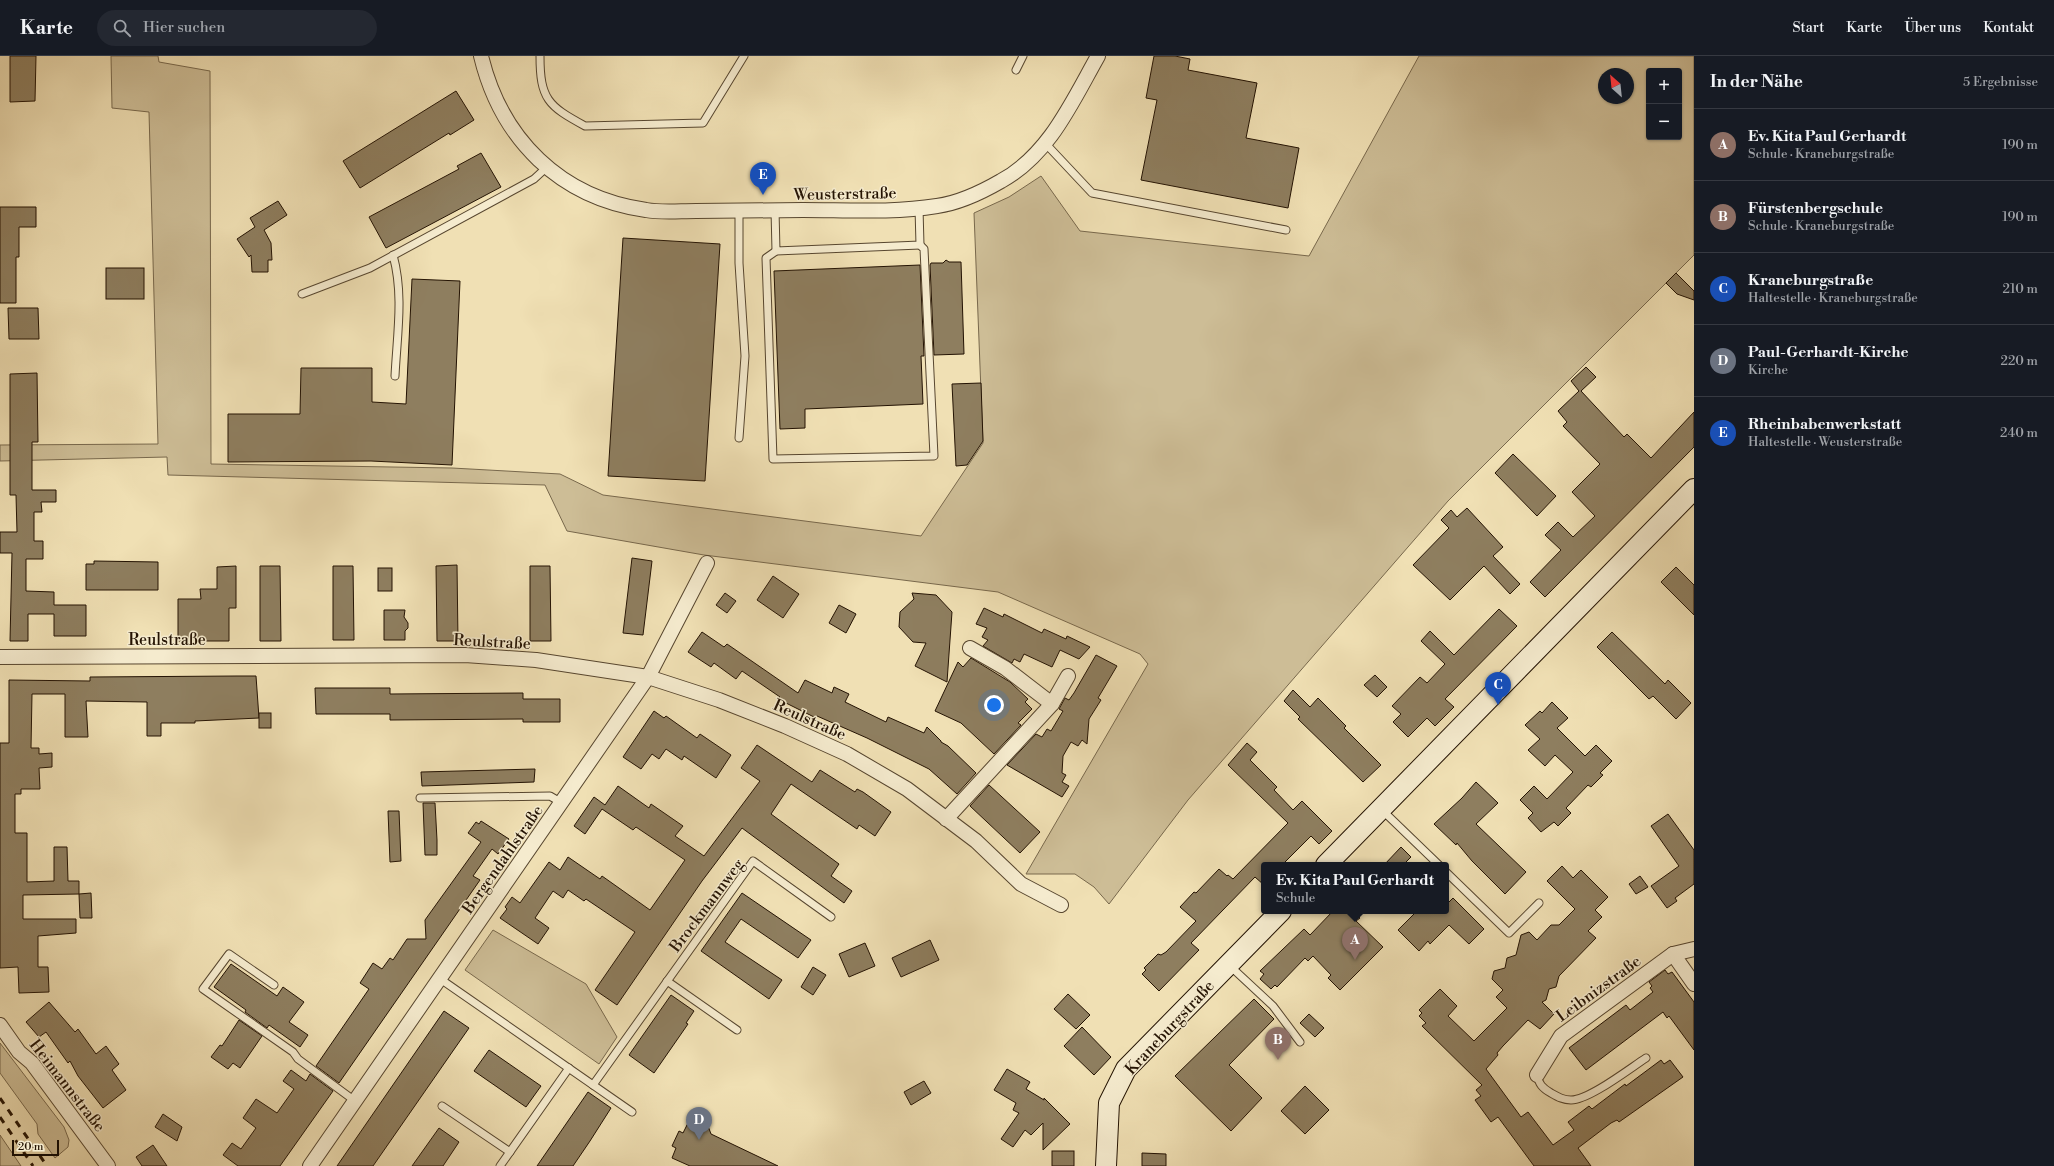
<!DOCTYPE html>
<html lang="de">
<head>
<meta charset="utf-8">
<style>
  :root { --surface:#171b24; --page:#242831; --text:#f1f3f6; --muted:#9ea1a6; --line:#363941; --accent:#8c9099 }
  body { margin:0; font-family:"Libre Bodoni",serif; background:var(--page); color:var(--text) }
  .controls { position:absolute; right:12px; top:12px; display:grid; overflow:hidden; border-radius:4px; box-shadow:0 1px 3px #0004 }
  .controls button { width:36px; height:36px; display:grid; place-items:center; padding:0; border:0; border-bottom:1px solid var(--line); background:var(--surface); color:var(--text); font:20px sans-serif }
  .compass { position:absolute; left:1598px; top:12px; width:36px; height:36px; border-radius:50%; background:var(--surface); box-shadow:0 1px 3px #0004; rotate:333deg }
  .scale { position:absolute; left:12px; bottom:10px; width:47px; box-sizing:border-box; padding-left:4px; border:2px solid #241303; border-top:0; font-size:11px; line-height:14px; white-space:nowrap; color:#241303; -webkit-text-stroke:3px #f5ebce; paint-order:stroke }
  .you { position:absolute; left:994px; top:649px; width:14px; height:14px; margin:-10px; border:3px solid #fff; border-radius:50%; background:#1a73e8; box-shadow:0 0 0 6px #1a73e833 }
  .badge { display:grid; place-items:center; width:26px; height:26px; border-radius:50%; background:var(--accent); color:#fff; font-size:13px; font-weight:700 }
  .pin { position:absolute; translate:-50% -33px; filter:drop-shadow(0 1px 2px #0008) }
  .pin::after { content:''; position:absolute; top:21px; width:14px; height:12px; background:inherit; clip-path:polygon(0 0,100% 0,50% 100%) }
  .popup { position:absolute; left:1261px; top:806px; width:188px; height:52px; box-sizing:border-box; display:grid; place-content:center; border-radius:4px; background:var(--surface); filter:drop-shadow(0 1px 3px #0005); font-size:13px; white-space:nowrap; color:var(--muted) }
  .popup b { font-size:15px; color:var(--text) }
  .popup::after { content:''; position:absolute; left:50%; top:100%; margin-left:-8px; border:8px solid transparent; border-top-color:var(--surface) }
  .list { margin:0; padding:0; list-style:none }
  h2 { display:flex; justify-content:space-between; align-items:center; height:52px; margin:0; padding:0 16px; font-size:17px }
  h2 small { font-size:13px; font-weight:400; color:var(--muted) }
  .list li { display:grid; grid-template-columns:26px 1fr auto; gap:12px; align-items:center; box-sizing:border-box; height:72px; padding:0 16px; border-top:1px solid var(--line) }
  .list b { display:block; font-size:15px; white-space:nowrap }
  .list p { margin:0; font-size:13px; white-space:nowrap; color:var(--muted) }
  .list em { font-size:13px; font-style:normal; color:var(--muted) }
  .icon { flex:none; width:22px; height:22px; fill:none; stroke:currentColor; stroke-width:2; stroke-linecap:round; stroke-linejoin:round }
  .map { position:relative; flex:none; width:1694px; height:1110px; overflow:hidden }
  header { display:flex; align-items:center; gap:24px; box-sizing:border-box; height:56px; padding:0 20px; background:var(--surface); border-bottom:1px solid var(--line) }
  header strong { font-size:19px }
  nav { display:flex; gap:22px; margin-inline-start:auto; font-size:14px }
  .search { width:280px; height:36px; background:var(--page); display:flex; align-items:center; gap:10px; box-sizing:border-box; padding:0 14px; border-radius:22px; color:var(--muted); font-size:15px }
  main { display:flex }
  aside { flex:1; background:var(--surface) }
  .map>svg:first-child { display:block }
</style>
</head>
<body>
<header>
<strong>Karte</strong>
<div class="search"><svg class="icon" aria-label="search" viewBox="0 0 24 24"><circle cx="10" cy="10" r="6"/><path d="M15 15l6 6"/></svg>Hier suchen</div>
<nav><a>Start</a><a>Karte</a><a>Über uns</a><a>Kontakt</a></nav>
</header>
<main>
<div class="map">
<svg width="1694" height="1110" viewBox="0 0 1694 1110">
  <rect width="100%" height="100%" fill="#f0e0b4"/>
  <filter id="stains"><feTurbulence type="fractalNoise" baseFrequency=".005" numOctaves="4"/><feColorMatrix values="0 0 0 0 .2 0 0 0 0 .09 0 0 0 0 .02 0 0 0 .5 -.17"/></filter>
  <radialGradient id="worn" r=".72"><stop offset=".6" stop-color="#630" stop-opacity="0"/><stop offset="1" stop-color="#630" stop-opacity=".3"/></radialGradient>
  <g fill="#cdbd96" stroke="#78684c" fill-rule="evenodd">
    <path d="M 111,0 L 158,0 L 159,6 L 210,15 L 211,408 L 452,412 L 560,418 L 603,439 L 921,480 L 983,387 L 974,157 L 1009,141 L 1041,120 L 1080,175 L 1309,200 L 1419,0 L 1694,0 L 1694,199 L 1448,445 L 1188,744 L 1109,848 L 1094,831 L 1075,818 L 1026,818 L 1148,608 L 1140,598 L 998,536 L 704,499 L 567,475 L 545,429 L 168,419 L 167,401 L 0,405 L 0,389 L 158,388 L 149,56 L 112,52 ZM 1649,15 L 1679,15 L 1679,81 L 1649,81 ZM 1604,18 L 1628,18 L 1628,42 L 1604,42 Z"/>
    <polygon points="493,874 586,928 617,981 599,1008 465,914"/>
    <polygon points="0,987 64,1071 69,1084 68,1091 55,1102 38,1078 37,1068 0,1017"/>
    <polygon points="0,1079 21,1110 0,1110"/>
  </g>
  <g fill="#8e7e5f" stroke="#241303">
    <polygon points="10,0 36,0 35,45 10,46"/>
    <polygon points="1154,0 1175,0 1190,3 1188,14 1257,27 1246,82 1299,92 1288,152 1141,124 1157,44 1146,42"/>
    <polygon points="456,35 474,64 450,79 449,77 360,132 343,105"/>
    <polygon points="481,97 501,131 386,192 369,161 459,113 457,110"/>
    <polygon points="278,145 287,159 264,174 271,187 272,204 268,204 268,216 252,216 251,199 249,201 237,183 255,171 250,162"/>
    <polygon points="0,151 36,151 36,171 19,171 19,201 16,201 16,247 0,247"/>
    <polygon points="623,182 720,188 705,425 608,420"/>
    <polygon points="946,204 949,206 961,206 964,298 934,299 930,209 931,207 943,207"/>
    <polygon points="920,209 924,300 921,300 923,348 805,353 805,372 780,373 774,215"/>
    <rect x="106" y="212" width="38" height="31"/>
    <polygon points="1676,217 1694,235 1694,244 1677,238 1666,227"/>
    <polygon points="412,223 460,225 452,409 371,405 228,406 228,358 300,358 301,312 372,312 372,346 406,348"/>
    <polygon points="8,252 38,252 39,283 9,283"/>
    <polygon points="1586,311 1596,321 1581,335 1624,381 1627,378 1651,402 1694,356 1694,391 1545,541 1530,526 1561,494 1545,479 1558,466 1573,481 1595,460 1572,436 1600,408 1563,370 1567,366 1558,355 1579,335 1571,325"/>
    <polygon points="37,317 38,386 32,386 32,434 56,434 56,446 41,446 42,456 34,456 34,485 43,485 43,503 26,503 26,535 54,536 54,549 86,549 86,580 54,580 54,558 28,558 28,585 10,585 12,497 0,497 0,476 17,476 16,439 10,439 10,318"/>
    <polygon points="981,327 983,385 967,409 956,410 952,328"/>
    <polygon points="1513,398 1556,440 1537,460 1495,417"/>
    <polygon points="1467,452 1503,491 1493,500 1520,528 1510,538 1484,510 1450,544 1413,509 1449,472 1441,464 1451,454 1457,461"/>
    <polygon points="632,502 652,505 643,579 623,577"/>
    <polygon points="94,505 158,506 158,534 86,534 86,508 94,508"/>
    <polygon points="457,509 458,585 437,585 436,510"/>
    <polygon points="236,510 236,552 229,552 229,585 178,585 178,543 201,543 200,533 217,533 217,511"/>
    <polygon points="260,510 280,510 281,585 260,585"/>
    <polygon points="333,510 353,510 354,584 333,584"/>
    <polygon points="530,510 550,510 551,585 530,585"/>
    <polygon points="1676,511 1694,529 1694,559 1661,526"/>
    <rect x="378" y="512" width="14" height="23"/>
    <polygon points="773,520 799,538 783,562 757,544"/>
    <polygon points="725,537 736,545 727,557 716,549"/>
    <polygon points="912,537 936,539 952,556 947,626 915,610 926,587 913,586 899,571 900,556 914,543"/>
    <polygon points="839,549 856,558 846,577 829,567"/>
    <polygon points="984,552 1003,561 1004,558 1042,577 1044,573 1066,583 1067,580 1090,591 1079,603 1060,594 1052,611 1024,598 1020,606 1014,603 1012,607 983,590 988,584 982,581 987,572 976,568"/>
    <polygon points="1499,553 1517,570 1445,643 1454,651 1435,670 1427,662 1408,681 1393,666 1401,658 1392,650 1420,621 1427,627 1445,608 1421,585 1430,575 1454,599"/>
    <polygon points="384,554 405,554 404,561 408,567 408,572 405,575 405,584 384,584"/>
    <polygon points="702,576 724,591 727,588 798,637 805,624 832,637 834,631 849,638 845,646 886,666 888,661 924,677 927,671 941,685 941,686 948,690 976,717 957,738 929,713 867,682 817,660 816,662 778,643 780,641 742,615 736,623 714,607 711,611 688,596"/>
    <polygon points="1612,576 1665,628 1668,624 1691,647 1676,663 1653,640 1649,643 1597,591"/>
    <polygon points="1096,599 1117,610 1098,642 1101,644 1089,663 1087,688 1082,684 1078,690 1071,686 1063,700 1062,717 1066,719 1062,726 1069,730 1062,741 1007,709 1036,678 1042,681 1047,673 1051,675 1063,655 1059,653 1065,642 1069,644 1074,637"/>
    <polygon points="971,602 1010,626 1028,643 1025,646 1032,653 1018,667 1021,669 994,698 961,667 935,655 958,606 963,611"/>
    <polygon points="1375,619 1387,631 1377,641 1364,629"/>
    <polygon points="236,620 256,620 259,662 195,665 195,667 161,667 161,680 147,680 147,646 86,645 88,681 65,681 65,638 32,638 31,692 39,692 39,698 52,697 52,711 39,712 40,733 21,733 21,738 15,738 15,777 27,777 27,826 54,825 54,791 67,791 68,825 79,825 79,838 23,839 23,863 76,863 76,877 38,880 38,911 48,911 49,936 19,937 18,911 0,912 0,687 9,687 9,624 90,625 90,621"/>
    <polygon points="315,632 390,632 390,638 523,637 523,643 560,643 560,666 523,666 523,663 390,664 390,658 316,658"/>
    <polygon points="1293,634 1310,651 1318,642 1346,670 1344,672 1381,709 1363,726 1298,663 1300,661 1284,645"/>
    <polygon points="1552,646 1568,662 1557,672 1585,700 1596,689 1612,705 1600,717 1603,719 1591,731 1588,729 1566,752 1571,757 1558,770 1554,766 1541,776 1528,762 1533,757 1520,744 1534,730 1547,743 1573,716 1555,699 1545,710 1528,694 1540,683 1525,669 1540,655 1542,657"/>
    <polygon points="654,655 664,662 666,660 697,682 700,678 731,699 716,722 684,700 682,704 666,693 659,703 652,698 641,713 623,701"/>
    <rect x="259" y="657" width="12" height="15"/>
    <polygon points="1247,687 1257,696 1250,704 1277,731 1274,734 1293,754 1302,745 1332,775 1319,788 1311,780 1282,809 1264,809 1264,829 1255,821 1191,887 1199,894 1159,935 1142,918 1146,914 1144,912 1158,898 1161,899 1166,896 1196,865 1180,851 1194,836 1196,837 1219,813 1227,820 1228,819 1233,823 1288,767 1228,709"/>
    <polygon points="757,689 812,726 820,714 855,736 857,733 863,736 891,756 875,780 859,769 857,773 791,728 771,758 839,808 831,820 852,835 844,847 742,772 702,825 617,949 595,934 635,876 586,843 584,845 568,834 563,842 553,835 535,862 549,872 538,888 500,862 507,853 505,851 512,841 520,847 549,806 560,814 568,801 600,823 602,820 650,854 685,804 636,771 633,774 602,753 585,778 574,770 594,741 605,749 618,730 649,752 651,748 683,770 675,780 704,800 760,725 741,712"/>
    <polygon points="535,713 534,726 422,730 421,716"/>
    <polygon points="1476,726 1498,747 1476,768 1526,816 1505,838 1472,805 1457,787 1456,789 1434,768 1462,742"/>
    <polygon points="989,729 1040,776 1020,797 970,750"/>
    <polygon points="423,747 435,747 437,784 437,799 425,799"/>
    <polygon points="388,755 399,755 401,805 390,806"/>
    <polygon points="1668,758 1694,794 1694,828 1675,842 1677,845 1667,852 1651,830 1679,810 1651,770"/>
    <polygon points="481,765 509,783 498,798 492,793 473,820 480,824 339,1027 316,1010 369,933 360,927 373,907 382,913 390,902 393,904 407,883 426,883 425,864 481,786 468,777 476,766 479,768"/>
    <polygon points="1401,791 1411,801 1403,809 1384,809"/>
    <polygon points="1562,810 1573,822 1581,814 1608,841 1595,854 1602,861 1588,875 1596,882 1559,920 1556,931 1549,933 1546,944 1542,946 1554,958 1540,973 1528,964 1503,990 1497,997 1498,999 1486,1013 1521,1061 1528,1056 1553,1089 1574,1074 1568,1066 1589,1050 1592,1053 1625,1028 1626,1030 1661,1004 1664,1008 1670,1004 1683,1021 1619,1066 1617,1064 1611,1067 1578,1092 1591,1110 1534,1110 1498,1061 1491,1066 1475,1044 1481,1040 1476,1034 1482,1029 1422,970 1426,967 1419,960 1422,957 1419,954 1440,933 1457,950 1448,960 1474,985 1507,952 1496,941 1503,934 1492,923 1494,915 1505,912 1507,902 1516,899 1521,879 1529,876 1537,884 1551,869 1559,869 1575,853 1547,825"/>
    <polygon points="1640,820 1648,831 1636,838 1629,828"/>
    <polygon points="91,837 92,862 80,862 79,838"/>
    <polygon points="742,837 811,884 798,902 741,863 725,886 782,924 769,943 701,895"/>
    <polygon points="1453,842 1484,873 1469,888 1449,869 1430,888 1428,885 1419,895 1398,874 1417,855 1446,855 1446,849"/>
    <polygon points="1333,855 1353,855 1360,862 1356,865 1383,891 1340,934 1328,922 1331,919 1313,900 1308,905 1305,902 1277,931 1275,929 1271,933 1260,923 1264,918 1260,915 1304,873 1310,879"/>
    <polygon points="930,884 939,904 901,921 892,902"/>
    <polygon points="865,887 875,910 849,921 839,898"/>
    <polygon points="231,908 277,940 283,931 304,946 289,966 308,979 300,991 269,969 267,972 245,956 246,954 214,931"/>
    <polygon points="813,911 826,919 813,939 801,931"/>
    <polygon points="1665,914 1668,918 1672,916 1694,946 1694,994 1669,960 1667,962 1663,956 1586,1014 1569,992 1626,949 1630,954 1653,936 1650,932 1652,930 1649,926"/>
    <polygon points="1068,938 1090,959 1076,973 1054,953"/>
    <polygon points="671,939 694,955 686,967 688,968 654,1017 629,999"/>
    <polygon points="1254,943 1274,963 1229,1009 1262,1042 1231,1075 1175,1020"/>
    <polygon points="49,946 75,976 78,973 96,998 106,990 119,1008 112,1014 126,1034 103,1052 78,1020 70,1005 68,1007 46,976 39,981 26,966"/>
    <polygon points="444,955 469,972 455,992 373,1110 337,1110"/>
    <polygon points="1309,958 1324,972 1315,981 1300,967"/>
    <polygon points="239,964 262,980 240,1012 233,1007 228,1013 211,1001 220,989 222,990"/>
    <polygon points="1082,971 1111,1001 1094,1019 1064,990"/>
    <polygon points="489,994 541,1030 526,1051 474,1015"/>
    <polygon points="1007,1013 1030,1026 1026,1033 1044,1044 1044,1042 1070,1068 1043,1094 1043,1067 1031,1079 1025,1074 1013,1091 1001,1083 1019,1057 1013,1054 1016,1047 994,1034"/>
    <polygon points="291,1014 306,1025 310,1018 333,1035 280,1110 238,1110 223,1099 232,1087 241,1093 256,1072 243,1062 256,1043 277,1057 294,1033 283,1025"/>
    <polygon points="924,1025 931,1037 911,1049 904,1036"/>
    <polygon points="1305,1030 1329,1054 1305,1078 1281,1055"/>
    <polygon points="588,1036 611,1052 590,1085 573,1110 537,1110"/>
    <polygon points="163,1058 182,1071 177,1085 155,1071"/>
    <polygon points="701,1066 708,1070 711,1078 778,1110 690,1110 672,1102 676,1092 672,1090 679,1075 683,1077 688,1067 692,1069"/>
    <polygon points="439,1072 459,1086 443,1110 412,1110"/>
    <polygon points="153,1089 167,1110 142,1110 136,1101"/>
    <rect x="1052" y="1095" width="22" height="15"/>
    <polygon points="1142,1097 1166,1098 1166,1110 1142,1110"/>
  </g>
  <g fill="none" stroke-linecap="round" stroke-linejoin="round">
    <defs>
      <g id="lane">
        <path d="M 540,0 C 540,43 548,50 585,70 L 703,67 L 744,0"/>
        <polyline points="1016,14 1023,0"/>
        <polyline points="1045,87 1092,137 1286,174"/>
        <polyline points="775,154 776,195 920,189 919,152"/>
        <polyline points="739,155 739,207 745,300 739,382"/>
        <polyline points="776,195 766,202 773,403 934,400 924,193 920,189"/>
        <path d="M 393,199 C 404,239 397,279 395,320"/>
        <polyline points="302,238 370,212 534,123 547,111"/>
        <polyline points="420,742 550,740 562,747"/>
        <polyline points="1382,754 1439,809"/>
        <polyline points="1446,816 1509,877 1539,847"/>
        <polyline points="1230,910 1273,950 1300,986"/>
        <polyline points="439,922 632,1056"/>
        <polyline points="667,925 737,974"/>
        <polyline points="274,929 229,898 203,933 293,996 298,1003 355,1045"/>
        <path d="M 1537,1019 C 1539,1028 1542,1032 1551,1037 C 1558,1041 1563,1044 1571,1044 C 1589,1044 1629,1013 1646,1002"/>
        <polyline points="593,1029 753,805 831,861"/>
        <polyline points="442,1050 510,1096"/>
        <polyline points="500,1110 569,1012"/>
      </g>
      <g id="street">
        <path d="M 481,0 C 501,83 560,142 646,154 C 662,157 679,155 696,155 C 731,155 767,154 803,154 C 847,154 893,157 937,150 C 959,147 982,136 1001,125 C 1049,99 1072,46 1098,0"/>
        <polyline points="970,592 1005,612 1052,648"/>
        <polyline points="0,601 465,599 536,604 648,621 719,644 785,670 847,698 907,733 976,785 1021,828 1061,849"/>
        <polyline points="946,763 1052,648 1068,620"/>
        <polyline points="1673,898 1694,928"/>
        <polyline points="0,969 19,996 32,1007 108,1110"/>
        <polyline points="1537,1019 1561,980 1673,898 1694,893"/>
        <polyline points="310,1110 648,621 707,507"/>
      </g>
      <g id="secondary">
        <polyline points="1326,809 1694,433"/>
        <polyline points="1106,1110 1109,1047 1126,1013 1281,855"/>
      </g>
    </defs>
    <use href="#lane" stroke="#57462f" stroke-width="9"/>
    <use href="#street" stroke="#57462f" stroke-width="16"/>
    <use href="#secondary" stroke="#241303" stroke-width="22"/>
    <use href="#lane" stroke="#f5ebce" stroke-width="7"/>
    <use href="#street" stroke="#f5ebce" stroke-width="14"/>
    <use href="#secondary" stroke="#f5ebce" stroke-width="20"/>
    <g stroke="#241303" stroke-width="3" stroke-dasharray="7 7" stroke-linecap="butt">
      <polyline points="0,1042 47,1110"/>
      <polyline points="0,1061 33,1110"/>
    </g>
  </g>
  <g text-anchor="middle" stroke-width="3" stroke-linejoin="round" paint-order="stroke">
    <g font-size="16" fill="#241303" stroke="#f5ebce">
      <text transform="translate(845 137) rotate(-1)" y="6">Weusterstraße</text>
      <text x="167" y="589">Reulstraße</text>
      <text transform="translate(492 585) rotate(3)" y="6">Reulstraße</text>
      <text transform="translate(810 663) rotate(24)" y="6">Reulstraße</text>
      <text transform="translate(502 803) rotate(-55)" y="6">Bergendahlstraße</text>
      <text transform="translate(706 849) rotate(-53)" y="6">Brockmannweg</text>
      <text transform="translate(1598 932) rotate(-36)" y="6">Leibnizstraße</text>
      <text transform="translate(1169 971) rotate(-47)" y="6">Kraneburgstraße</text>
      <text transform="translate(68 1029) rotate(52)" y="6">Heimannstraße</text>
    </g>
  </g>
  <rect width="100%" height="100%" filter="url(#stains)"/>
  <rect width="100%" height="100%" fill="url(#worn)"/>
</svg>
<div class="controls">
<button>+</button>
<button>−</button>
</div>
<svg class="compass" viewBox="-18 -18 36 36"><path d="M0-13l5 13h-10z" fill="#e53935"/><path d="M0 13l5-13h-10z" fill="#9ea1a6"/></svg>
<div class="scale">20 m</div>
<div class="you"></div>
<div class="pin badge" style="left:1355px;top:904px;background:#8d6e63">A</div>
<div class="popup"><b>Ev. Kita Paul Gerhardt</b>Schule</div>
<div class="pin badge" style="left:1278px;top:1004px;background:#8d6e63">B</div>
<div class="pin badge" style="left:1498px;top:649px;background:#1a4fb4">C</div>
<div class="pin badge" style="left:699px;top:1084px;background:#6b7280">D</div>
<div class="pin badge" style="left:763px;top:139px;background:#1a4fb4">E</div>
</div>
<aside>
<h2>In der Nähe<small>5 Ergebnisse</small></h2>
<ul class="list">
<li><span class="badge" style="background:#8d6e63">A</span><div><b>Ev. Kita Paul Gerhardt</b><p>Schule · Kraneburgstraße</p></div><em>190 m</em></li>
<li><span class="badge" style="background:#8d6e63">B</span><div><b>Fürstenbergschule</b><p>Schule · Kraneburgstraße</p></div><em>190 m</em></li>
<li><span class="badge" style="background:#1a4fb4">C</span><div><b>Kraneburgstraße</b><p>Haltestelle · Kraneburgstraße</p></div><em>210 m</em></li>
<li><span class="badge" style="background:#6b7280">D</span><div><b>Paul-Gerhardt-Kirche</b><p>Kirche</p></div><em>220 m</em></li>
<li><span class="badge" style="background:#1a4fb4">E</span><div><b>Rheinbabenwerkstatt</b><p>Haltestelle · Weusterstraße</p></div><em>240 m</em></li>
</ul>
</aside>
</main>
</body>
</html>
